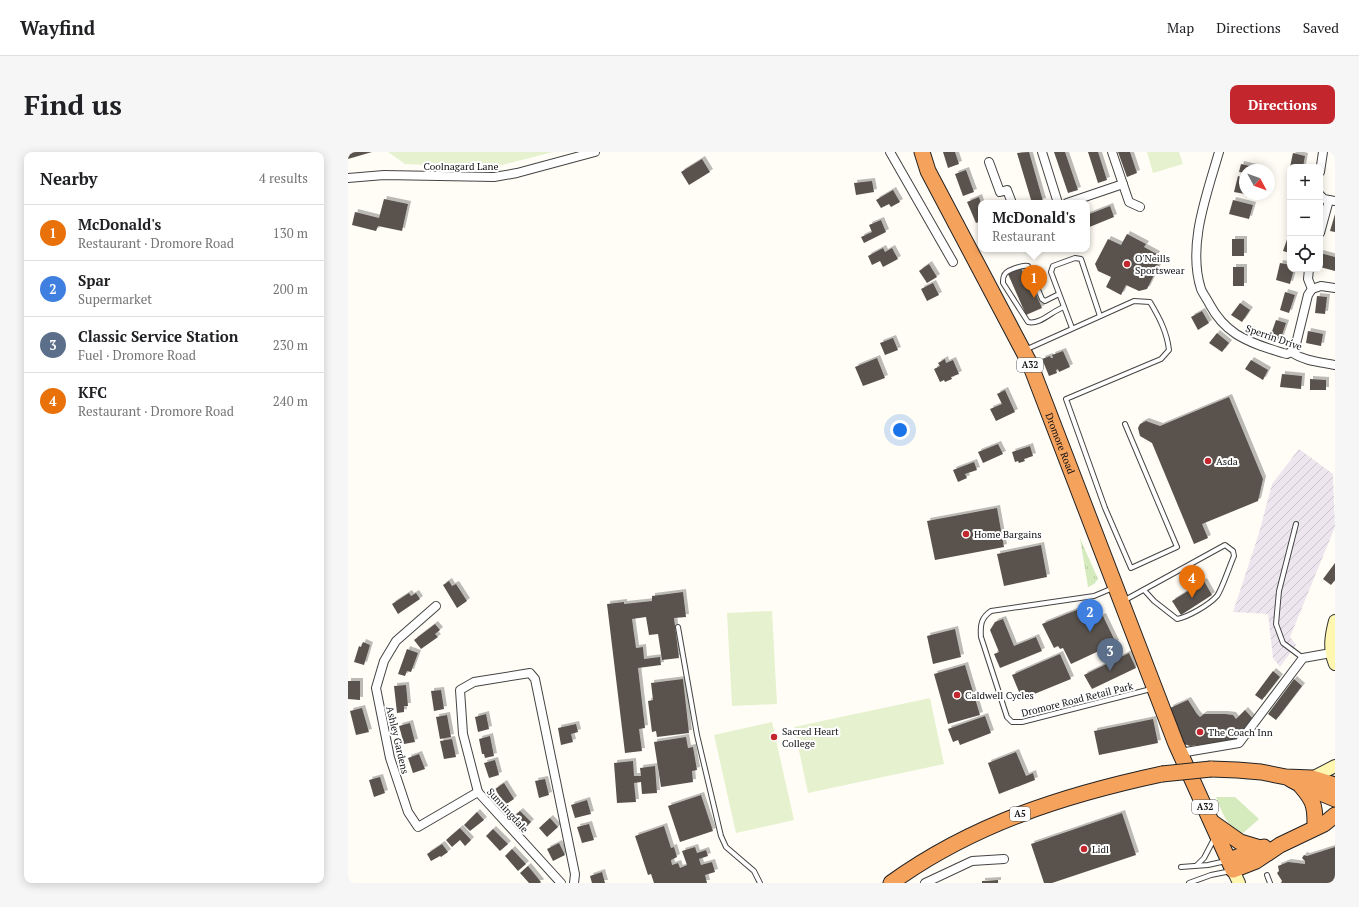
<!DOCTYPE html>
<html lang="en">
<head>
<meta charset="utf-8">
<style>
  :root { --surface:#fff; --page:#f6f6f6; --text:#202124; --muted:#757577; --line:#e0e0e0; --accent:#c4262e }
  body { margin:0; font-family:"PT Serif",serif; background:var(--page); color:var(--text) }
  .controls { position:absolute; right:12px; top:12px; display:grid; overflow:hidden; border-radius:8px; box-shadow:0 2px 10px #0003 }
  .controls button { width:36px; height:36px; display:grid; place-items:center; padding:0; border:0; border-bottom:1px solid var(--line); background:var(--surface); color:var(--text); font:20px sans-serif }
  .compass { position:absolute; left:891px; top:12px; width:36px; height:36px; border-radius:50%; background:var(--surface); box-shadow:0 2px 10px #0003; rotate:131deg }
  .you { position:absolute; left:552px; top:278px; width:14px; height:14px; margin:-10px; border:3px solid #fff; border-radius:50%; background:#1a73e8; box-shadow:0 0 0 6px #1a73e833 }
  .badge { display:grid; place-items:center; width:26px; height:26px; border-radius:50%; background:var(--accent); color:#fff; font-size:13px; font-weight:700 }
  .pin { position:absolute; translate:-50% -33px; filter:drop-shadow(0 1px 2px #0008) }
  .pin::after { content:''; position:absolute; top:21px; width:14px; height:12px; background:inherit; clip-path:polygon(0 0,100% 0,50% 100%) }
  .popup { position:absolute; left:630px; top:48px; width:112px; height:52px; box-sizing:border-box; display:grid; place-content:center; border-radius:8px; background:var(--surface); filter:drop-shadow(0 1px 3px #0005); font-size:13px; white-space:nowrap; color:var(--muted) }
  .popup b { font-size:15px; color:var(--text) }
  .popup::after { content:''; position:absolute; left:50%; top:100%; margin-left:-8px; border:8px solid transparent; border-top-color:var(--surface) }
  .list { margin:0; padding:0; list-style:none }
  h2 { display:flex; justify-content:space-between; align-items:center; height:52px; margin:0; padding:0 16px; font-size:17px }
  h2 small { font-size:13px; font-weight:400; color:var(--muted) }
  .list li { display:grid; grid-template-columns:26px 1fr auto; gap:12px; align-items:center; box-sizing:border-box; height:56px; padding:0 16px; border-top:1px solid var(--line) }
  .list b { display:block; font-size:15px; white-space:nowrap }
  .list p { margin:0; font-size:13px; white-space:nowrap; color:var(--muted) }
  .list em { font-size:13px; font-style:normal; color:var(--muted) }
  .icon { flex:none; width:22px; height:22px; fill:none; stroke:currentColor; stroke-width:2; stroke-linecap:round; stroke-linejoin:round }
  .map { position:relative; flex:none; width:987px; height:731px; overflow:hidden; border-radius:8px }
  header { display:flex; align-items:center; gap:24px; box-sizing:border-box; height:56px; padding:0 20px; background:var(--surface); border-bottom:1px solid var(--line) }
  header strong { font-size:19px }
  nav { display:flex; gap:22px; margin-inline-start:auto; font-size:14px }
  .intro { display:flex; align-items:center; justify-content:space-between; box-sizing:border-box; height:96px; padding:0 24px }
  h1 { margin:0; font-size:28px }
  .button { padding:10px 18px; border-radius:8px; background:var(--accent); color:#fff; font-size:14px; font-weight:700 }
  main { display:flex; gap:24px; padding:0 24px }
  aside { flex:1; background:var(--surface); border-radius:8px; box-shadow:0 2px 10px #0003 }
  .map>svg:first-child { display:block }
</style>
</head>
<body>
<header>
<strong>Wayfind</strong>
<nav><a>Map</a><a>Directions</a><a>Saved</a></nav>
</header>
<div class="intro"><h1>Find us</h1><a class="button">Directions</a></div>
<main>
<aside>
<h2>Nearby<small>4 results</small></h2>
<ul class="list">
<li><span class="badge" style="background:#e8710a">1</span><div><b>McDonald's</b><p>Restaurant · Dromore Road</p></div><em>130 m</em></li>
<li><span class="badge" style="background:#3f7fe0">2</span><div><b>Spar</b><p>Supermarket</p></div><em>200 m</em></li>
<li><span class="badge" style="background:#5c6f8a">3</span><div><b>Classic Service Station</b><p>Fuel · Dromore Road</p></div><em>230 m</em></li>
<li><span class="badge" style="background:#e8710a">4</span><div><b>KFC</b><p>Restaurant · Dromore Road</p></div><em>240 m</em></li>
</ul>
</aside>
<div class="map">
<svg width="987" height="731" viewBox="0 0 987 731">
  <defs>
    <pattern id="industrial-furrows" width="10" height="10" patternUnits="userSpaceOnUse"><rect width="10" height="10" fill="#eee6ef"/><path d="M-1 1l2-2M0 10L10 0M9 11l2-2" fill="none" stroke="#cbc4cc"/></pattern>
    <pattern id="grass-tufts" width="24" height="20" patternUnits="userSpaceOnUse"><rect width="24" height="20" fill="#d5ebbd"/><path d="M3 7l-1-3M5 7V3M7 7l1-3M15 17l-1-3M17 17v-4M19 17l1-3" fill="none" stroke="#b6c8a1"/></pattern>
    <filter id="shadow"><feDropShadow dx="3" dy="-3" stdDeviation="0" flood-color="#0004"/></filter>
  </defs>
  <rect width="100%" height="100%" fill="#fffdf5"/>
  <polygon fill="url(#industrial-furrows)" points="951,297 985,322 987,375 942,485 948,493 932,515 925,506 920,462 885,460 911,381 924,332"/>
  <polygon fill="url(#grass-tufts)" points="732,386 750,427 746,432 740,435"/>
  <path fill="#d5ebbd" d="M 868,645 L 887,645 L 911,667 L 894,682 C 879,675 874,660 868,645 Z"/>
  <g fill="#e6f2cf">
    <polygon points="40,0 205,0 142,16 57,12"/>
    <polygon points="799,0 831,0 835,12 805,21"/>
    <polygon points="424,459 429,552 384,554 379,461"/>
    <polygon points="582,546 596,612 460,641 446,575"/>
    <polygon points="424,570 446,668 388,681 366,583"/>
  </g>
  <g fill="#5a524d" filter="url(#shadow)">
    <polygon points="0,0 24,0 0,7"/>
    <polygon points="595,0 607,0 611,12 600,16"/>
    <polygon points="681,0 695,49 687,51 684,51 669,1"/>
    <polygon points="706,0 717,0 730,38 720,41"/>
    <polygon points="740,0 750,0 759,28 750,31"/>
    <polygon points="770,0 782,0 789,21 779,25"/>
    <polygon points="945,1 957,4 955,15 942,15"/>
    <polygon points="354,7 362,20 341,33 333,20"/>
    <polygon points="893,12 906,15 905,18 897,18 897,21 891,20"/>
    <polygon points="618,18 626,40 615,44 607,22"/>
    <polygon points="890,24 897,26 897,42 886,40"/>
    <polygon points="524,29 526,40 508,43 506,31"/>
    <polygon points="545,38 552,50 543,55 541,52 533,56 528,48"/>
    <polygon points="631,45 633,51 633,69 628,71 619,50"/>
    <polygon points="36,47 60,52 54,79 30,74 28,79 4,73 7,60 31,66"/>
    <polygon points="885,48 905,53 901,67 881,62"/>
    <polygon points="762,54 766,65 739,76 739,63"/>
    <polygon points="987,62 987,80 982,79"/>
    <polygon points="533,68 538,80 516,91 513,85 524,80 521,73"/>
    <polygon points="942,79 942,101 935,99"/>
    <polygon points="779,82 798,92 796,95 809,102 805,110 811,113 799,137 791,139 778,133 773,143 758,135 763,125 750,119 747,112 760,87 773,93"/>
    <rect x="884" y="87" width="12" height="17"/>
    <polygon points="535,96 537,100 544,96 550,107 535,115 532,109 524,113 520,104"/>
    <polygon points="972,101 987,105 987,119 972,115"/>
    <polygon points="932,111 942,113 942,117 946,117 942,132 928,128"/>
    <polygon points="581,112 589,125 579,131 571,119"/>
    <rect x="885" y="115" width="11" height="19"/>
    <polygon points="673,116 679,129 682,128 694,156 678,163 660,122"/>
    <polygon points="585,131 591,143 579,149 573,137"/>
    <polygon points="937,140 947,143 941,161 932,158"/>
    <polygon points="969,144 979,145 977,162 967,161"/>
    <polygon points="892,151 902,158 894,170 883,163"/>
    <polygon points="854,159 861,171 850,178 843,165"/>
    <polygon points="928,168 938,171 932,189 922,185"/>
    <polygon points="960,179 975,182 973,194 958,191"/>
    <polygon points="869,181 881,191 874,200 861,191"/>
    <polygon points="545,186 550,198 537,203 532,191"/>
    <polygon points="715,199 722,215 711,220 710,217 708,218 709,221 701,224 694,207 702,204 703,206 705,206 704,203"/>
    <polygon points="529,206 537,226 515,234 507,215"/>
    <polygon points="597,207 598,211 605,208 611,222 603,225 604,227 597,230 596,228 592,230 586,217 592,214 590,211"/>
    <polygon points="903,208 920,218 915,228 897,217"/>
    <polygon points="934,222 954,224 953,237 932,235"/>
    <polygon points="962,227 978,228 978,238 962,238"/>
    <polygon points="657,238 667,260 648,269 642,257 654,252 649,242"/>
    <polygon points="881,245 915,327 910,349 854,372 860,386 846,392 804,291 792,284 790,276 792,272 798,269 812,274"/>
    <polygon points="650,292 655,302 635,311 630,300"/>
    <polygon points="682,294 685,304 676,307 677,309 671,311 670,309 667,310 664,300"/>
    <polygon points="626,310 629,318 617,322 619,326 610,330 605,318"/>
    <polygon points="649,356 656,395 587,408 579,369"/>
    <polygon points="693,393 699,425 656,434 649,402"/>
    <polygon points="987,411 987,428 983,433 975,427"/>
    <polygon points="101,429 104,434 108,432 119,449 109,456 95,433"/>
    <polygon points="856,429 864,443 833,463 824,449"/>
    <polygon points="335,440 338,465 326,466 331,506 314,508 310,482 301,483 298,465 284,467 288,496 295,495 296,507 312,505 313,513 290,516 297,576 291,577 294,599 277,601 259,452 276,450 276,452 304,449 304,444"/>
    <polygon points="61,441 63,444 68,441 72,447 50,462 44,452"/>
    <polygon points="736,455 742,470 755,464 768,491 723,512 715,496 712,497 710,494 706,496 694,472"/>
    <polygon points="655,467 666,494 688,485 694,499 652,516 646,502 651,500 642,478 647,470"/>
    <polygon points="87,472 92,478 87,482 90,485 73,497 66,488"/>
    <polygon points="607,477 613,505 585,512 579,484"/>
    <polygon points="15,490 22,493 16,513 6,510 11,494 13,495"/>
    <polygon points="59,497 70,501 63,520 59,519 57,524 50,522"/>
    <polygon points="781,501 788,516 744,537 736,523"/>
    <polygon points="712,502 723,527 674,547 664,523"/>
    <polygon points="617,513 632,563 600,572 586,522"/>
    <polygon points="925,519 932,525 914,548 907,543"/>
    <polygon points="335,527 341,581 309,585 308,579 304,580 300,549 305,548 303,531"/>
    <polygon points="946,527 954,534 928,568 920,562"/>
    <polygon points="0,529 12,529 12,548 0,547"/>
    <polygon points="58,533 60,554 56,554 56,560 49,561 46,534"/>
    <polygon points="93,538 96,557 86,559 83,539"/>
    <polygon points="840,548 849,562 852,565 856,562 877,562 885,563 888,567 897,558 906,568 889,589 842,594 836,592 822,556"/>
    <polygon points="14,556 21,580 8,583 2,559"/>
    <polygon points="138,562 141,577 130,580 127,565"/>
    <polygon points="99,563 103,585 92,587 88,565"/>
    <polygon points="637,564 643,581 612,593 610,588 605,590 600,577"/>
    <polygon points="805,567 810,591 751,603 746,579"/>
    <polygon points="62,571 67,590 56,592 51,574"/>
    <polygon points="228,572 230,580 223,582 225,590 213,593 210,576"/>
    <polygon points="142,584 146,604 137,606 136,602 134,602 131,587"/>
    <polygon points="338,585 340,596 345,595 349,618 344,619 345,630 313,635 306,590"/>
    <polygon points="104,587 108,605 96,607 92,589"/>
    <polygon points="668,600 678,624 685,621 687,628 651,642 640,611"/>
    <polygon points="71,602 77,617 65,621 60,606"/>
    <polygon points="147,608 151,623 141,626 136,611"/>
    <polygon points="285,609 286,624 293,624 292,616 307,614 309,641 294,642 293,630 286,631 288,650 269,651 266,611"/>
    <polygon points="32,625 37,641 26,645 21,628"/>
    <polygon points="197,627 201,643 191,646 187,629"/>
    <polygon points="156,631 166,647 157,653 147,637"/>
    <polygon points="353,643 365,679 332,690 320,654"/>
    <polygon points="239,648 243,662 227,666 223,653"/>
    <polygon points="172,659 183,670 176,677 165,665"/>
    <polygon points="129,660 136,668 122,679 116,673"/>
    <polygon points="774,661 788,703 704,731 696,731 683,692"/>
    <polygon points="202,666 210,675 199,685 191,676"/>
    <polygon points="241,672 246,688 234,691 229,675"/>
    <polygon points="316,674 323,696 326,695 329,705 323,708 324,713 330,711 332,716 339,713 334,699 347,695 349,701 358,698 360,704 351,707 353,713 364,710 367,720 357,723 359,731 306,731 303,722 300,723 287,684"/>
    <polygon points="112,676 123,688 117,694 112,688 104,695 98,688"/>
    <polygon points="145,677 160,692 152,699 138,684"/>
    <polygon points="211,691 217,703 205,709 199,697"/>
    <polygon points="94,692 100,700 93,705 92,704 83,709 79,702"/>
    <polygon points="987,695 987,731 933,731 934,729 929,721 931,719 930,714 940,710 957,712 957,709 954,706 956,703 959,704"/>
    <polygon points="164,697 178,712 170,719 157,704"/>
    <polygon points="180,714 193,730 192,731 181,731 172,721"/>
    <polygon points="254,720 257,731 244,731 242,724"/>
    <polygon points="650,728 650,731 634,731 634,729"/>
  </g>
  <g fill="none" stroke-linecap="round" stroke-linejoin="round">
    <defs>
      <g id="lane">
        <path d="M 711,142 L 697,149 L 694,147 L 680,114 C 675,113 657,118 656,124 C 655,125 655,130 655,131 L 680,170 C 692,173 704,159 716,155"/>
        <polyline points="724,176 703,120 705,114 727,106 733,107 752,164"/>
        <path d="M 677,198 L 786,149 L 802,150 C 811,165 819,180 821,198 L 813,207 L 718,247 L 757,356 L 783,416 L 829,395 L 777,272"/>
        <polyline points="948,372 931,439 928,472 935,491 955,506"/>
        <path d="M 765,436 L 746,444 L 643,459 C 633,466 632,473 633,485 L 659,565 L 664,570 L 674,570 L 803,537"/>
        <path d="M 777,448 L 877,393 L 885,399 L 886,404 C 882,413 874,437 869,444 C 861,453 840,465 829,467 L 806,449 L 796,438"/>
        <polyline points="330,475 349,583 373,684 378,695 406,719 412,731"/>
        <polyline points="849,713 856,706 866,687"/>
        <polyline points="833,715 860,713 878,709"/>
        <polyline points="919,723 922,731"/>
        <polyline points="841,731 863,723 883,719"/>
      </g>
      <g id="street">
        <polyline points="542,0 605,110"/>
        <polyline points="694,0 710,51"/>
        <polyline points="764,0 781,50 792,55"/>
        <path d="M 871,0 C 859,42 839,93 853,137 C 855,142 859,147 862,153 C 868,164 876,174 888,182 C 902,191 919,196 935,201 L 939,202 L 943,200 C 956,209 972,210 987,213"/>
        <polyline points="641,10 652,40 659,38 664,51"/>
        <polyline points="972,20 975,0"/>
        <polyline points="0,26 36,23 146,25 169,21 247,0"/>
        <polyline points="972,43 976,47 987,49"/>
        <polyline points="719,51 775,32"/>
        <polyline points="972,81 981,48"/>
        <polyline points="964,137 973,134 987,136"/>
        <polyline points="943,200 948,192 960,143 964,137 960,127 961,117"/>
        <polyline points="88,454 48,489 36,509 28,536 42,606 60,660 70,675 130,640"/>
        <polyline points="832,601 891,591 955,506 983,501"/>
        <polyline points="213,731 130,640 115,582 112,538 126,530 182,521 187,527 227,722 226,731"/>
        <polyline points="577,731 624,709 656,707"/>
      </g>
      <g id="secondary">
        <path d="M 987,469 C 983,484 981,497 987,512"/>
        <polyline points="964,626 987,614"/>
        <polyline points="885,718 891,731"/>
      </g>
      <g id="highway">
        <path id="s1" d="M 574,0 L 580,19 L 682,212 L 828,592 L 885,718 L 908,709 L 932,693 L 976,672 L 987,663"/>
        <polyline points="863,617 889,618 913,620 938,625 964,626 987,633"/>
        <polyline points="942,627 953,633 987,647"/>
        <path d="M 953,634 C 965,648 967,653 967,671"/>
        <polyline points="865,671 892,690 912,696"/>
        <polyline points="881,708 916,695"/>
        <path d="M 543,731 C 625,672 716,643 814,622"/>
      </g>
    </defs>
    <use href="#lane" stroke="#444" stroke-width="6"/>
    <use href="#street" stroke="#444" stroke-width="10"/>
    <use href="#secondary" stroke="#333" stroke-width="14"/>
    <use href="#highway" stroke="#222" stroke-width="17"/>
    <use href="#lane" stroke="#fff" stroke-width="4"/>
    <use href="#street" stroke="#fff" stroke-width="8"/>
    <use href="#secondary" stroke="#fff6b0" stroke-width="12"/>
    <use href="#highway" stroke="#f5a25d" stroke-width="15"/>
    <defs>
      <polyline id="highway-bridge" points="814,622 863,617"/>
    </defs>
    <use href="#highway-bridge" stroke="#222" stroke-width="17" stroke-linecap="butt"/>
    <use href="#highway-bridge" stroke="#f5a25d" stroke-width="15"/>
  </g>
  <g fill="#c4262e" stroke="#fff" stroke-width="1.5">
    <circle cx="779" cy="112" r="4"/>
    <circle cx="860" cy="309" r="4"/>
    <circle cx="618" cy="382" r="4"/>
    <circle cx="609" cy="543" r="4"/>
    <circle cx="852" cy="580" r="4"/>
    <circle cx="426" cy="585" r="4"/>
    <circle cx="736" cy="697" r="4"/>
  </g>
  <g text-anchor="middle" stroke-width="4" stroke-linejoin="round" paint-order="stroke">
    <g fill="#fff" stroke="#585858" stroke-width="1">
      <rect x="669" y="206" width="26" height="14" rx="3"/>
      <rect x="844" y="648" width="26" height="14" rx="3"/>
      <rect x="662" y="655" width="20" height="14" rx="3"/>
    </g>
    <g font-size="9" font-weight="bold" fill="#111">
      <text x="682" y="216">A32</text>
      <text x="857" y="658">A32</text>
      <text x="672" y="665">A5</text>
    </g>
    <g font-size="10" fill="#111" stroke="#fff">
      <text x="113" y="18">Coolnagard Lane</text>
      <text transform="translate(926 185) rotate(19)" y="4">Sperrin Drive</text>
      <text dy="4" stroke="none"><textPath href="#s1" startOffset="323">Dromore Road</textPath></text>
      <text transform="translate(729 547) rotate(-14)" y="4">Dromore Road Retail Park</text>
      <text transform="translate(50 588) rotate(77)" y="4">Ashley Gardens</text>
      <text transform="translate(160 658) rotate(48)" y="4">Sunningdale</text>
    </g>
    <g font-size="10" fill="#111" stroke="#fff" text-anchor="start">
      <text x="787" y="110">O'Neills<tspan x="787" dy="12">Sportswear</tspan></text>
      <text x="868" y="313">Asda</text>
      <text x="626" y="386">Home Bargains</text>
      <text x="617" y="547">Caldwell Cycles</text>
      <text x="434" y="583">Sacred Heart<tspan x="434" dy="12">College</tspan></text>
      <text x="860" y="584">The Coach Inn</text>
      <text x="744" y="701">Lidl</text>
    </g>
  </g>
</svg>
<div class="controls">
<button>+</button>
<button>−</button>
<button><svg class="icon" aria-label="locate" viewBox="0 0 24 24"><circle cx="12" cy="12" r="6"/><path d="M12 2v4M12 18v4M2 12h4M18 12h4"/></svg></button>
</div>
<svg class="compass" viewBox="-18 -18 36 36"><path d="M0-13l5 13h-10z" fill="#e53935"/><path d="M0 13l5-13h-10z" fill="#757577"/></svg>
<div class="you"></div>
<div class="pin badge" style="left:686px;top:146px;background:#e8710a">1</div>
<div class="popup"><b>McDonald's</b>Restaurant</div>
<div class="pin badge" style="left:742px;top:480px;background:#3f7fe0">2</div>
<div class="pin badge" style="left:762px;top:519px;background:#5c6f8a">3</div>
<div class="pin badge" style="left:844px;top:446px;background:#e8710a">4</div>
</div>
</main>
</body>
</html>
